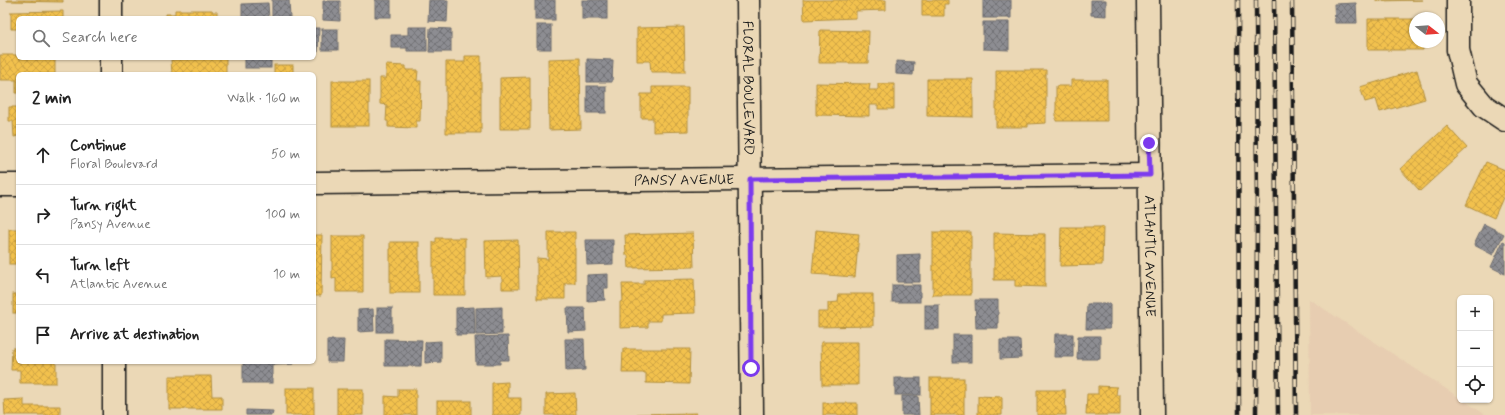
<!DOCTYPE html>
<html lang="en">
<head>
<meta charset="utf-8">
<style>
  :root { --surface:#fff; --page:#f6f6f6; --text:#222; --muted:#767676; --line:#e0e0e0 }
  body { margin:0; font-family:Mynerve,sans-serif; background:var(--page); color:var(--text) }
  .controls { position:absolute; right:12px; bottom:12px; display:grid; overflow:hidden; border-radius:6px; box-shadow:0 1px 3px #0004 }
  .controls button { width:36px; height:36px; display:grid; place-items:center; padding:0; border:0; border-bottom:1px solid var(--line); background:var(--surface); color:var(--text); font:20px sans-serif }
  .compass { position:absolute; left:1409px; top:12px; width:36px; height:36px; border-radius:50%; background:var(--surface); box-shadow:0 1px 3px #0004; rotate:107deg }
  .stop { position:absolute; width:12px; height:12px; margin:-9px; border:3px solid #7c3aed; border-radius:50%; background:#fff }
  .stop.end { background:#7c3aed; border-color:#fff; box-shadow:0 1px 4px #0008 }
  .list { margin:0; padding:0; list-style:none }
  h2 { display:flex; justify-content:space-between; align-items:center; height:52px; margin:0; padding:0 16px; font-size:17px }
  h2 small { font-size:13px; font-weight:400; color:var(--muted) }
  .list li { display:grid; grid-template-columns:26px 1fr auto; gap:12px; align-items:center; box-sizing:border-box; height:60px; padding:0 16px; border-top:1px solid var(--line) }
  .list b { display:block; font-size:15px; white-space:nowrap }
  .list p { margin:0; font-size:13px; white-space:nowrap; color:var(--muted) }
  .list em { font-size:13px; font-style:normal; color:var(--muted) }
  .icon { flex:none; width:22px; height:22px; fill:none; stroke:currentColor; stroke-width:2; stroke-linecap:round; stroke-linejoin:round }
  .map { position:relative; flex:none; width:1505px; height:415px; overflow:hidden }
  .search { position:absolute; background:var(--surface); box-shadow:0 1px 3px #0004; left:16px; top:16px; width:300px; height:44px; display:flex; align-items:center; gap:10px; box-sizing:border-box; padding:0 14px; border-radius:6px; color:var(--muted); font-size:15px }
  .panel { position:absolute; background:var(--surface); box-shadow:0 1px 3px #0004; left:16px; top:72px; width:300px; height:292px; border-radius:6px }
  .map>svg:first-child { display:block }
</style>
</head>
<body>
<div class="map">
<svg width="1505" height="415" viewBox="0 0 1505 415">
  <defs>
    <pattern id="homes-cross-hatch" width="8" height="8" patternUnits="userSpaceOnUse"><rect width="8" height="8" fill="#f2c14e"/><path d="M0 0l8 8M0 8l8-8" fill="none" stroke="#cfa544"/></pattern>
    <pattern id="industry-cross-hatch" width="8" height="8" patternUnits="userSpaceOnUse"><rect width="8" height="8" fill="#8d8d92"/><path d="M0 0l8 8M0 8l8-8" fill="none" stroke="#727276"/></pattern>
  </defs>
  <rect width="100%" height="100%" fill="#ebd8b6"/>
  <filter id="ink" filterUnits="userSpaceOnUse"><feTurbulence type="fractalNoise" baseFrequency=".025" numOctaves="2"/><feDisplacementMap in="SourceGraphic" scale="8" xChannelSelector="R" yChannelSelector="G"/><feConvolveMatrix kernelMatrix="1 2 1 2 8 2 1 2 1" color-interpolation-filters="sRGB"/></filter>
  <g filter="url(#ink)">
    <polygon fill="#e7cdb1" points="1309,299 1460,398 1460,400 1463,400 1486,415 1310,415"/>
    <g fill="url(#homes-cross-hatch)" stroke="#b2903f">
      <polygon points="7,0 63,0 63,2 7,1"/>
      <polygon points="803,0 886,0 886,10 856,11 856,18 804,20"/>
      <polygon points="922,0 948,0 948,4 944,4 944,16 922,16"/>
      <polygon points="1376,0 1423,0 1376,1"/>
      <polygon points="175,10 212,10 213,12 217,12 217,18 166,18 166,14 175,14"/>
      <polygon points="63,11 63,18 18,18 18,29 11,29 11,12"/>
      <polygon points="1368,19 1415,19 1415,42 1423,42 1423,50 1368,50"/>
      <polygon points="684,27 685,72 651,72 650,61 637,61 637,28"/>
      <polygon points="820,30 869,31 868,63 819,63"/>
      <polygon points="0,55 18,55 18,58 55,58 55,74 18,74 18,93 16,93 16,80 0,80"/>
      <polygon points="465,56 481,56 481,133 446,133 446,62 465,62"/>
      <polygon points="226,58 226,74 172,74 171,60"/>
      <polygon points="580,58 581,129 549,130 548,59"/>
      <rect x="274" y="65" width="19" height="9"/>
      <polygon points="386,65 406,66 406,70 418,70 417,81 421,81 420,121 416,121 416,128 388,127 388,121 386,121 387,105 380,104 380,78 386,78"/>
      <polygon points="996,70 1046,70 1046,123 1028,124 1028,127 996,127"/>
      <polygon points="1417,70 1425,99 1380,112 1376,99 1365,102 1360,87"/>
      <polygon points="530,77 530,129 500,129 500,78"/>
      <polygon points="927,79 973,79 973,117 927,116"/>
      <polygon points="1071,80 1107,80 1107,121 1056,121 1056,86 1071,86"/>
      <rect x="332" y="81" width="37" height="45"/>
      <polygon points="816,83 870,84 869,90 878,90 878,84 894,84 894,109 878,109 878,105 869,105 869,116 816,115"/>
      <polygon points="652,87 688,87 688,131 653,132 653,118 641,118 641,94 652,94"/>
      <polygon points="9,107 18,107 18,136 14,137 13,121 9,121"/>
      <polygon points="1447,126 1467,148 1420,191 1400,169"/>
      <polygon points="1486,162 1505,170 1505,193 1494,218 1466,205"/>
      <polygon points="1061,227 1103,227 1102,265 1060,266"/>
      <rect x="9" y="229" width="9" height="35"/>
      <polygon points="816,230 859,234 855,277 812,274"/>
      <polygon points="548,232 575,232 575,283 565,283 565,299 537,299 537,258 548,259"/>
      <rect x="933" y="232" width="38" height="63"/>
      <polygon points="693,233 694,267 629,268 628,255 626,255 625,235"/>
      <polygon points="994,233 1045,234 1045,287 1015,286 1015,280 994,280"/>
      <polygon points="314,235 322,235 321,296 314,296"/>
      <polygon points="332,236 363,236 363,292 336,292 336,278 332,279"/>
      <polygon points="436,238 465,238 465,295 433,295 433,242 436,242"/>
      <polygon points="518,240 519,289 502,289 502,276 486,277 485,241"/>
      <rect x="390" y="242" width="29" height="51"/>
      <polygon points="694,279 695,313 661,314 661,321 648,321 648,327 620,328 620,302 623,301 622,284 644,284 644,280"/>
      <rect x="13" y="294" width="5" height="19"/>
      <polygon points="839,294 873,294 873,326 818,327 818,312 828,312 828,303 838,302"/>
      <polygon points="821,342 858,342 858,385 822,385"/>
      <polygon points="12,348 18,348 18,362 56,362 56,383 20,383 20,370 11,370"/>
      <polygon points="623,349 690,349 689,384 646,383 646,373 622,373"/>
      <polygon points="169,376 211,376 212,396 222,396 222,409 169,409"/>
      <rect x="930" y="378" width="34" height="37"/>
      <polygon points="508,382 508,398 521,398 521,415 492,415 492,383"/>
      <polygon points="1098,386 1117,387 1116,395 1120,395 1120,415 1086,415 1087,394 1098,394"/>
      <rect x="286" y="388" width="28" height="27"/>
      <rect x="337" y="389" width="26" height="26"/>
      <polygon points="398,389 416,389 416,415 385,415 385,396 398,397"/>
      <polygon points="1037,390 1065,390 1066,415 1037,415"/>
      <polygon points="575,393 576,415 546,415 546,394"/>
      <polygon points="978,396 1002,397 1002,415 978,415"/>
      <polygon points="24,399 24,406 60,406 60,415 5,415 4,400"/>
      <rect x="437" y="401" width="34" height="14"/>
      <rect x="823" y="403" width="34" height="12"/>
      <polygon points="697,413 697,415 637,415 637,414"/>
    </g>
    <g fill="url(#industry-cross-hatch)" stroke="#6b6b6f">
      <polygon points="272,0 289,0 290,18 272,18"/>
      <rect x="375" y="0" width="16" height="17"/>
      <polygon points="429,0 448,0 447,22 428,21"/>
      <rect x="535" y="0" width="20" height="20"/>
      <rect x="582" y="0" width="25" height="19"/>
      <rect x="983" y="0" width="28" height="18"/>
      <polygon points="1091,0 1106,0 1106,16 1091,15"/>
      <polygon points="323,1 340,1 340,21 323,20"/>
      <polygon points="268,3 269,18 242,18 242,4"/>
      <polygon points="1356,3 1357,23 1335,23 1334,4"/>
      <polygon points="983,22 1009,22 1009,50 983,49"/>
      <rect x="537" y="25" width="14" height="24"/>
      <polygon points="408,27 427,27 427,51 407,51 407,48 391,48 391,35 408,35"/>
      <polygon points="314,28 319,28 318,52 314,52"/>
      <polygon points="430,28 451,29 451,52 429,52"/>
      <rect x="322" y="29" width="16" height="21"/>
      <rect x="245" y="58" width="26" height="10"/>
      <polygon points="587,59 613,60 612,82 587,82"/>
      <polygon points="896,61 914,62 913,75 896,74"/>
      <rect x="587" y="86" width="19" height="27"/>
      <polygon points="1484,224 1504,234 1493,255 1474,245"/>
      <polygon points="586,240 613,240 613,264 587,265"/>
      <polygon points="1503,241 1505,242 1505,274 1491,267"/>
      <polygon points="920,254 920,282 897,282 897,255"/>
      <polygon points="608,274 608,288 604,288 605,300 587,301 587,275"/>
      <rect x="892" y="285" width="28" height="17"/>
      <polygon points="975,300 998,300 998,328 976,328"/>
      <polygon points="1087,304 1110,304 1110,329 1086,329"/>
      <rect x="925" y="305" width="14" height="24"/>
      <polygon points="474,307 475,335 456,335 456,308"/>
      <polygon points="502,307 502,334 476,335 476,308"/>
      <rect x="377" y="308" width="15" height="24"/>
      <polygon points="567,308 585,308 586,331 568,332"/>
      <polygon points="373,309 374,331 358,332 358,310"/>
      <polygon points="1055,334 1073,334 1073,357 1054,357"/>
      <rect x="953" y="335" width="18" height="27"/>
      <polygon points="508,336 509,360 500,360 500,364 476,364 475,337"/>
      <polygon points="1078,336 1100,336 1100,359 1077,359"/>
      <polygon points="385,339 422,340 421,366 385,366"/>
      <polygon points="565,339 584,339 585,370 566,371"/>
      <polygon points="327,340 344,340 343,362 327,362"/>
      <polygon points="1000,340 1020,340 1021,358 1000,359"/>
      <polygon points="441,341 441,362 425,363 425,342"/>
      <polygon points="273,362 293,362 293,364 273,365"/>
      <rect x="243" y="363" width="29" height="20"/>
      <rect x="895" y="378" width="26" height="17"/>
      <polygon points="902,396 918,396 919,415 902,415"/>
      <polygon points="246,410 273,411 272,415 246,415"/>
    </g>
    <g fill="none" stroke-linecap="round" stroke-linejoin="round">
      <defs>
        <g id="minor">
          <polyline points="111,0 111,18"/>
          <path id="s1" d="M 748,0 L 752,415"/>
          <path id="s2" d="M 1148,0 L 1152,415"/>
          <polyline points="1458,0 1458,50 1466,84 1484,106 1505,120"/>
          <polyline points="111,58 111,74"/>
          <path id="s3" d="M 314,183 L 1150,175"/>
          <polyline points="0,185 18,185"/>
          <polyline points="114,362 114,415"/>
        </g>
      </defs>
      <use href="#minor" stroke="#1c1c1c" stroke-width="25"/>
      <use href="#minor" stroke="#ebd8b6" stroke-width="22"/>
      <defs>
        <g id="rail">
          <polyline points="1238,0 1239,415"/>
          <polyline points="1256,0 1257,220 1256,415"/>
          <polyline points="1274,0 1278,415"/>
          <polyline points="1292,0 1296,415"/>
        </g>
      </defs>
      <use href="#rail" stroke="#1c1c1c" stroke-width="4.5"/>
      <use href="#rail" stroke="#ebd8b6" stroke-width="3" stroke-dasharray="9" stroke-linecap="butt"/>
    </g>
  </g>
  <g fill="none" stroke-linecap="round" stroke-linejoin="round" filter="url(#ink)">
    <polyline stroke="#7c3aed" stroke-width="5" points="751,368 750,179 1150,175 1149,143"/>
  </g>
  <g text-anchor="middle" stroke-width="4" stroke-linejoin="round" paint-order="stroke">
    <g font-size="14" fill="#1c1c1c" stroke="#ebd8b6">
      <text dy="5" stroke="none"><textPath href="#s1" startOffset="88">FLORAL BOULEVARD</textPath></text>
      <text dy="5" stroke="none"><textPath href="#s3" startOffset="370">PANSY AVENUE</textPath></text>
      <text dy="5" stroke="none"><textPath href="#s2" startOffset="256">ATLANTIC AVENUE</textPath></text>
    </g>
  </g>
</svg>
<div class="controls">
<button>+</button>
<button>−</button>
<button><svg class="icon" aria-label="locate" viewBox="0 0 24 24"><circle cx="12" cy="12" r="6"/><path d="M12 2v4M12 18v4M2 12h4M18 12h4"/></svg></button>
</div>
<svg class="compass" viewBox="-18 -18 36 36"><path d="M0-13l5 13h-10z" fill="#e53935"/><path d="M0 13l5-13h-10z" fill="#767676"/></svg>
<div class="stop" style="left:751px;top:368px"></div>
<div class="stop end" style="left:1149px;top:143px"></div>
<div class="search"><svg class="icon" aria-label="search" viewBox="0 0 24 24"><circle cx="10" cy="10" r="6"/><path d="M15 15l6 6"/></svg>Search here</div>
<section class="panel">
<h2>2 min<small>Walk · 160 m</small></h2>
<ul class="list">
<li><svg class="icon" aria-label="ahead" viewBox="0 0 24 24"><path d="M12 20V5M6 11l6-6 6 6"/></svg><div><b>Continue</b><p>Floral Boulevard</p></div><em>50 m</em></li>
<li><svg class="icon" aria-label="right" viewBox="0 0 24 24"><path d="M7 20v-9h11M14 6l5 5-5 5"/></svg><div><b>Turn right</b><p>Pansy Avenue</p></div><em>100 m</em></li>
<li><svg class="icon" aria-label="left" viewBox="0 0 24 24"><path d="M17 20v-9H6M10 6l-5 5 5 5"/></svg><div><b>Turn left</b><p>Atlantic Avenue</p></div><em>10 m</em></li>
<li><svg class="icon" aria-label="arrive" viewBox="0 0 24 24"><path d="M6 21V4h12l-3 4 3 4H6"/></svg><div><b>Arrive at destination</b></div></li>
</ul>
</section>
</div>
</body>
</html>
